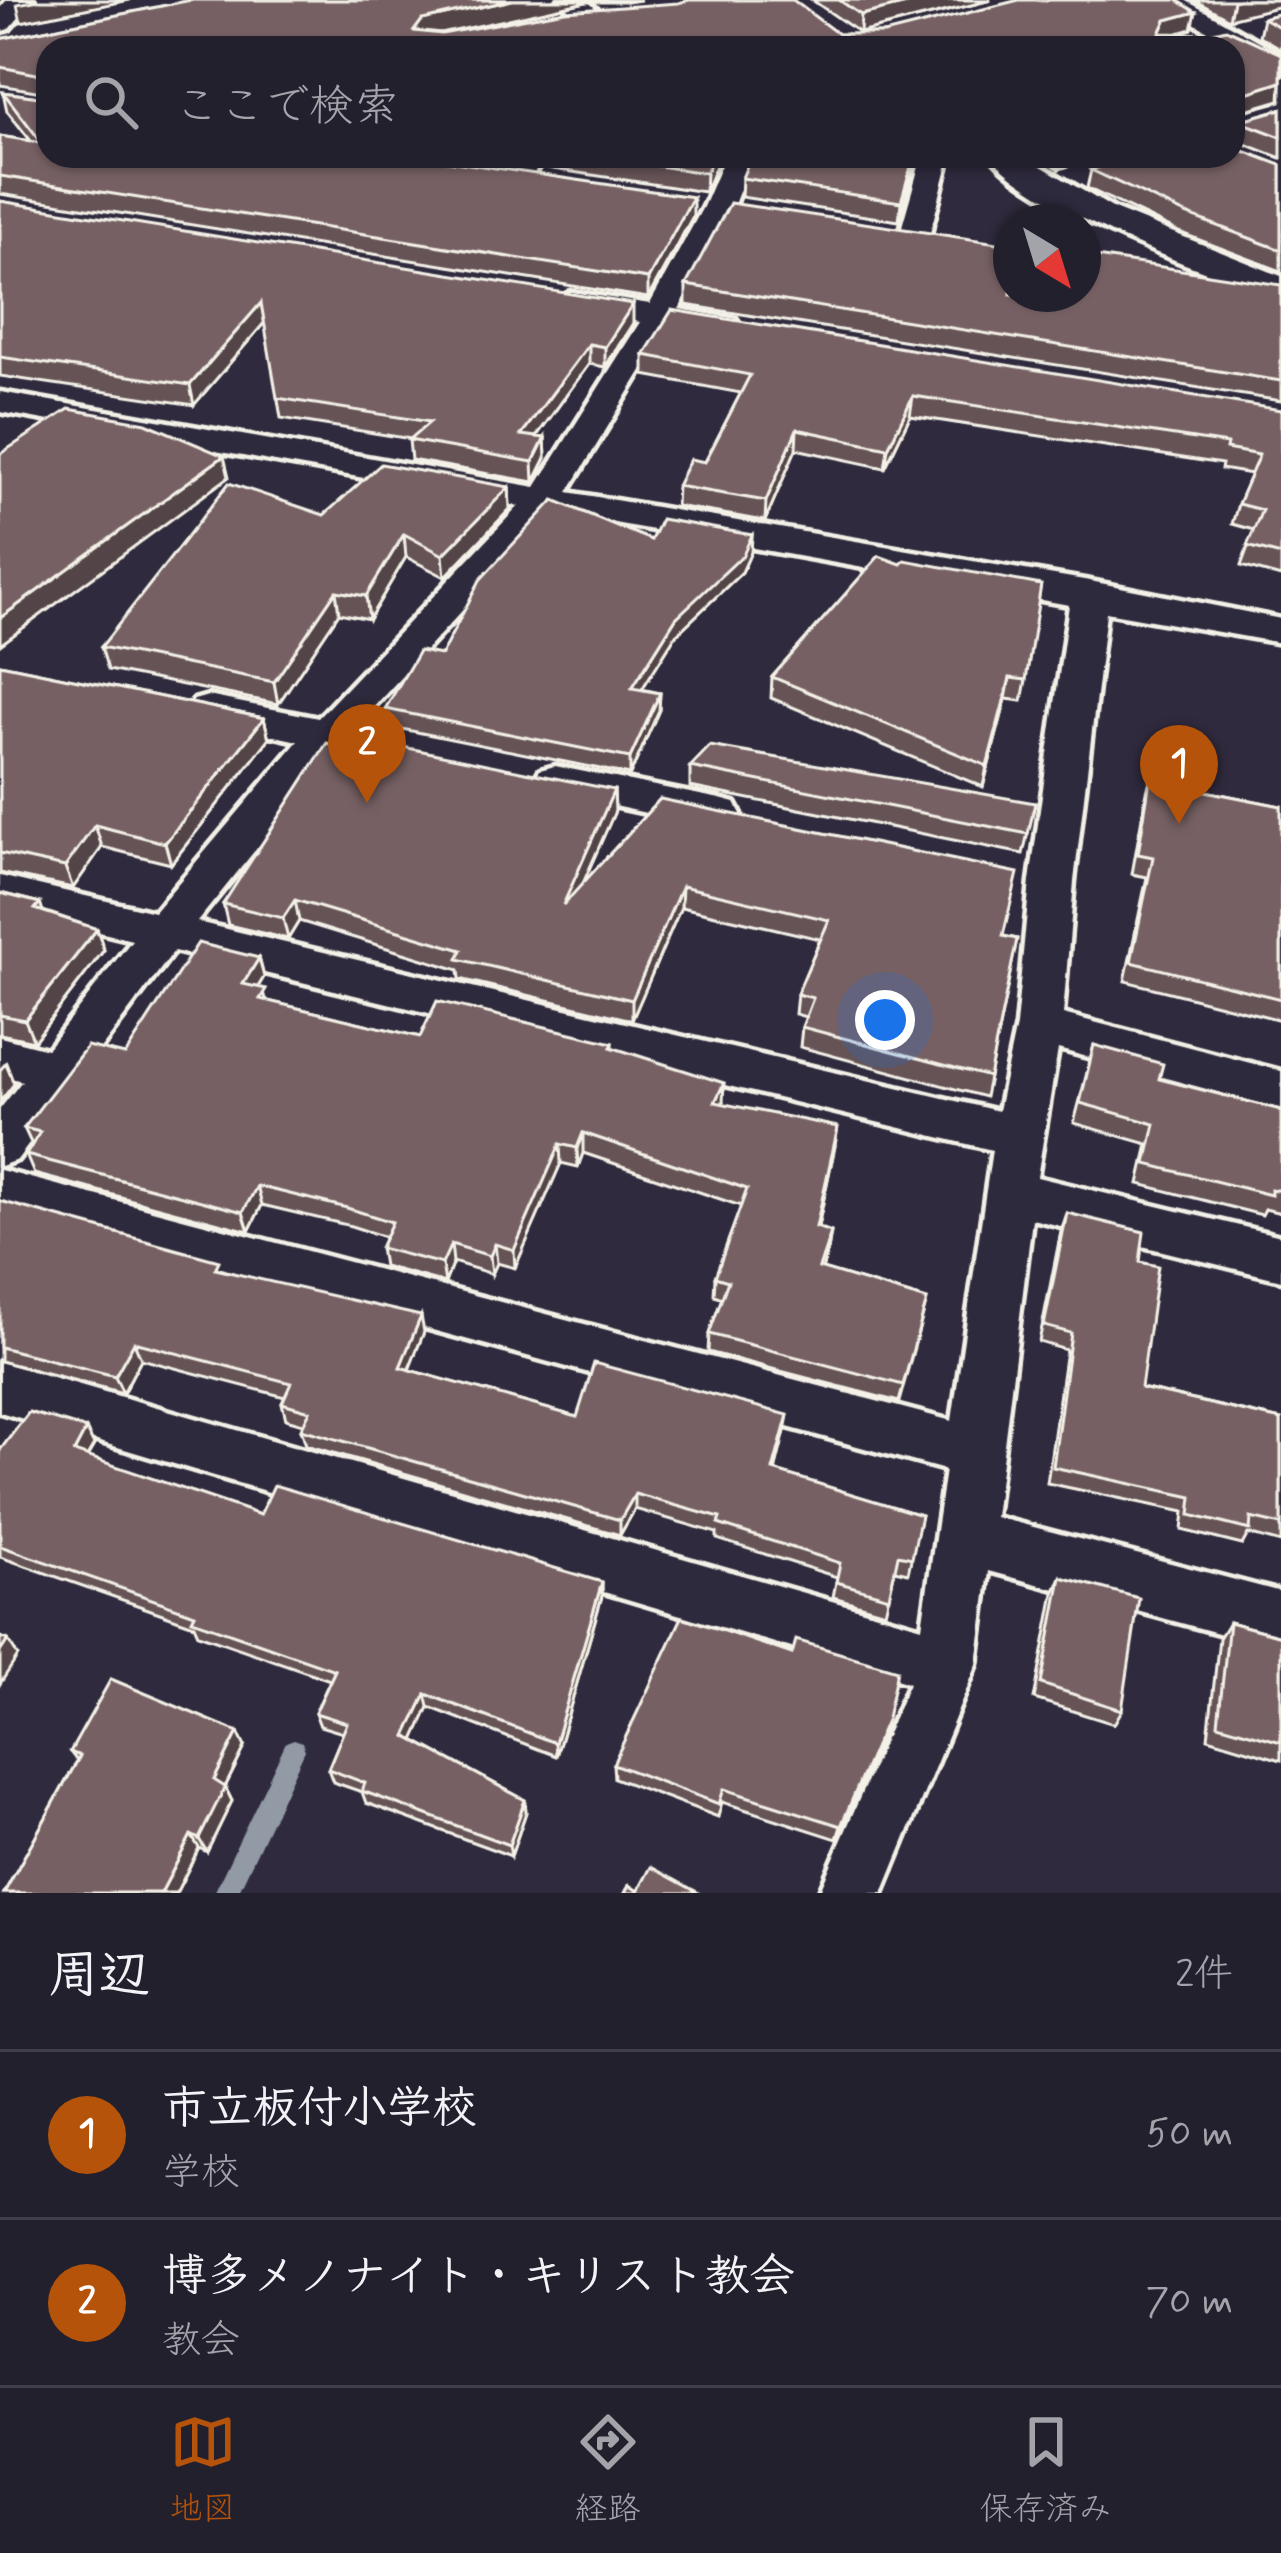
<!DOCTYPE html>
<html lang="ja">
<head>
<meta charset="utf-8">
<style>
  :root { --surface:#23202e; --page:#2f2d3a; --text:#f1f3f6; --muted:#a3a3aa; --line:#403e4a; --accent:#b45309 }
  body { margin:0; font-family:Mynerve,"Klee One",sans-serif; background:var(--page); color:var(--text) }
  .compass { position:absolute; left:993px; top:204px; width:108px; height:108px; border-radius:50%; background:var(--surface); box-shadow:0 3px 9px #0004; rotate:142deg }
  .you { position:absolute; left:885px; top:1020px; width:42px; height:42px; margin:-30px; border:9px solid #fff; border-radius:50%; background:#1a73e8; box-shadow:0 0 0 18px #1a73e833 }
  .badge { display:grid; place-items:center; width:78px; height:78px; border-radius:50%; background:var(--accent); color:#fff; font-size:39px; font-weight:700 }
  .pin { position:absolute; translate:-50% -99px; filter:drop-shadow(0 3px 6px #0008) }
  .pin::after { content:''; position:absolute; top:63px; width:42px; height:36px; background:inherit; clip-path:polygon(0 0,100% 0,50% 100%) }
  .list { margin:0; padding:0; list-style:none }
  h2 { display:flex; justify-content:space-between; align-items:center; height:156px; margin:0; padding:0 48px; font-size:51px }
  h2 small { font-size:39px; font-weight:400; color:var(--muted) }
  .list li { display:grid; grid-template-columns:78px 1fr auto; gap:36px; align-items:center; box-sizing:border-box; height:168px; padding:0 48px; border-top:3px solid var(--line) }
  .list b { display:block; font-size:45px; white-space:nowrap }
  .list p { margin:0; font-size:39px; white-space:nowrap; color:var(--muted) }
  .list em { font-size:39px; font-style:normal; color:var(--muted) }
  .icon { flex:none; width:66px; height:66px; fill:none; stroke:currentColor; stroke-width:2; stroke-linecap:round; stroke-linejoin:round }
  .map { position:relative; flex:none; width:1281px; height:1893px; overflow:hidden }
  .search { position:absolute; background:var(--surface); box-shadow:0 3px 9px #0004; left:36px; right:36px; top:36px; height:132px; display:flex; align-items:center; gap:30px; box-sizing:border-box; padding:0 42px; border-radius:36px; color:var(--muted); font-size:45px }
  .sheet { height:492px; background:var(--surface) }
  nav { display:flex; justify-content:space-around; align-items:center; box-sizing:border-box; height:168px; border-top:3px solid var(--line); background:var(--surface); font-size:33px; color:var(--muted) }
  nav a { display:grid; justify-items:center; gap:6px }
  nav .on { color:var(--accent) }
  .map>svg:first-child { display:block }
</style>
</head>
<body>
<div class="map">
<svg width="1281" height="1893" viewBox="0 0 1281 1893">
  <rect width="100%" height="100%" fill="#2f2a3d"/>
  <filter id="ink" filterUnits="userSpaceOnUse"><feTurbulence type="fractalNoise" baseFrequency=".00833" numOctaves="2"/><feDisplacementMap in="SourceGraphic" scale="24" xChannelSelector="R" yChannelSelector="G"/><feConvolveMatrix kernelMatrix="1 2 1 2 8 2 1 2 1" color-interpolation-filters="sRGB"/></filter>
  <g filter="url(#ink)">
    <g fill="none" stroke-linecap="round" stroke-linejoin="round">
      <polygon fill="#919aa5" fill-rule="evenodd" points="294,1739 302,1742 305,1750 238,1893 214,1893 286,1742"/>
      <defs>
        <g id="street">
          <polygon points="7,0 34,0 9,29 0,32 0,8"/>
          <polygon points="558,0 586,0 641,48 612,48"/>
          <polygon points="1154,0 1185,0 1281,54 1281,73"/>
          <polygon points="517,156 545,156 528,183 518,186 504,177"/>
          <path d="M 725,156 L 753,156 L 733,207 L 679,309 L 736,319 L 741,326 L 725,336 L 669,326 L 568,492 L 1090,581 L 1281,619 L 1281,643 L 1106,612 L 1074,881 L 1063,1014 L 1281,1071 L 1281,1109 L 1058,1049 L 1037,1177 L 1281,1236 L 1281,1280 L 1032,1219 L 995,1517 L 1281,1592 L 1281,1650 L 989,1571 L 977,1664 L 883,1893 L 819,1893 L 909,1683 L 0,1412 L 0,1362 L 922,1627 L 945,1470 L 0,1212 L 0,1170 L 952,1421 L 992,1150 L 174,951 L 17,1160 L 0,1166 L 0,1109 L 22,1081 L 0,1075 L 0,1037 L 47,1049 L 132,940 L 0,908 L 0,876 L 154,912 L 298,741 L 194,718 L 188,709 L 194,700 L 208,696 L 318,718 L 519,506 L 0,412 L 0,392 L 536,487 L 640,322 L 571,310 L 555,301 L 571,292 L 650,304 L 703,207 ZM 553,512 L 1069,605 L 1030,881 L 1016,1026 L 998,1111 L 197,922 L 337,749 L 363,748 L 369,738 L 356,726 Z"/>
          <polygon points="922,156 950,156 929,237 914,246 899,237"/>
          <path d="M 991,156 L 1024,156 L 1114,209 L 1281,276 L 1281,296 C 1213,279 1033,209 991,156 Z"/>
          <polygon points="555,766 720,799 735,803 741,814 735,825 720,829 540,790 534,780 540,770"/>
        </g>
      </defs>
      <use href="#street" stroke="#f4f1e8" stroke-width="9"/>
      <use href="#street" fill="#2f2a3d" fill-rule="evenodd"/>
    </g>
    <g fill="#655356" stroke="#f4f1e8" stroke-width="3">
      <polygon points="191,0 641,0 626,2 586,2 441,34 884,34 1192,29 1176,34 1281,54 1281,101 1233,114 1233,48 48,156 693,216 648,298 0,194 0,136 31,141 7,111 3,92 46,98 47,93 1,85 0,86 0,39"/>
      <polygon points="812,0 991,0 860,33"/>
      <polygon points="1194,0 1281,0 1229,19"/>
      <polygon points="1281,13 1281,49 1259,36 1263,18"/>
      <polygon points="1281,109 1281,158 1235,140 1233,143 1233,116 1239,121"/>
      <polygon points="467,156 720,156 705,192"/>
      <polygon points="917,156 899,221 741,197 742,178"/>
      <polygon points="1038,156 1100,156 1059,169"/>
      <polygon points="1281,165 1281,271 1181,233 1087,188 1091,170"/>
      <polygon points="0,201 633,323 605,367 589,364 536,437 545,438 546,458 534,482 411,460 409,440 411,439 281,418 265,322 194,405 0,376"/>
      <polygon points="686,285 1281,285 1281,401 686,305"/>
      <polygon points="644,355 1281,410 1281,577 1241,566 1254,530 1232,524 1238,504 1251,474 1221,469 1222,464 910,416 885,468 796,449 765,521 676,506 677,486 705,462 741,393 644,375"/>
      <polygon points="509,487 510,509 445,577 406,557 369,619 339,613 278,704 108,670 101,647 324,515"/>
      <polygon points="752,535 751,552 742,572 676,635 642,689 660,693 659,710 630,775 387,726 385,709 441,655"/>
      <polygon points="879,556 1026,680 1022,701 1006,699 983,787 771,698 772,677"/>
      <polygon points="0,664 264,718 269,739 171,864 102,847 73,888 0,873"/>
      <polygon points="357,751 614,790 615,811 582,884 660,799 1004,936 1017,939 985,1097 800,1047 802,1027 806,1017 795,1014 797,994 820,939 681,907 632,1020 460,979 459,970 299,921 288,939 228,925 223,904"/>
      <polygon points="690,767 1035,803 1023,854 690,787"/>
      <polygon points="1150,780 1281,806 1281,1020 1125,981 1147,877 1132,874 1145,800"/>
      <polygon points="0,893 40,903 43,911 97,929 104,950 34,1041 0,1034"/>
      <polygon points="259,958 264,977 258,987 268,1001 420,1037 613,1043 613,1048 723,1102 722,1104 835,1146 818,1227 831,1232 828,1250 822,1269 927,1300 899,1402 708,1352 709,1334 722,1298 714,1295 715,1277 741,1206 583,1153 578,1167 561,1163 515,1268 497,1263 492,1274 453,1262 445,1283 383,1266 380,1248 385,1237 351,1226 262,1205 249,1231 34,1174 26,1155 32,1145 24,1128"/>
      <polygon points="1094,1045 1159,1079 1281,1110 1281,1213 1265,1209 1262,1215 1139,1184 1148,1144 1074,1123"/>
      <polygon points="0,1201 424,1332 409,1370 577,1417 785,1431 775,1471 921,1515 908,1573 895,1570 885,1612 833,1597 837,1577 717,1539 717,1533 635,1509 620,1535 306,1445 301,1429 303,1424 286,1419 282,1403 285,1397 141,1359 123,1393 0,1361"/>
      <polygon points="1067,1213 1140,1262 1141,1388 1281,1420 1281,1543 1248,1534 1242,1545 1182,1530 1184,1512 1047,1483 1066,1350 1039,1342 1061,1231"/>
      <polygon points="94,1445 87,1457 260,1515 602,1582 602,1596 556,1756 429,1707 414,1740 525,1800 526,1812 511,1856 366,1803 362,1792 333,1782 328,1769 343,1733 320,1726 315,1713 330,1680 198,1634 194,1625 0,1557 0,1450"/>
      <polygon points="1061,1577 1122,1710 1114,1724 1034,1699 1054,1593"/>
      <polygon points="1229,1622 1281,1636 1281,1760 1208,1738 1219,1638"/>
      <polygon points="883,1733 837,1839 722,1802 718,1817 614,1778 613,1764"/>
      <polygon points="245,1747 225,1787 232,1801 207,1852 199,1848 176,1893 4,1893 77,1761 70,1752"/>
    </g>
    <g fill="#534446" stroke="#f4f1e8" stroke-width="3">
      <polygon points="39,0 130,0 21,22 17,4"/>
      <polygon points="512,0 586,0 586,2 423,38 414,31 422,20"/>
      <polygon points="923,0 991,0 860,33 861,15"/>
      <polygon points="1239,0 1281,0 1281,6 1229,19 1233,1"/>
      <polygon points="1196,12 1192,29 1162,38 1160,33 1166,20"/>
      <polygon points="1281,82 1280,100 1233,114 1234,97"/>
      <polygon points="713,156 720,156 705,192 706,173"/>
      <polygon points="914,156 917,156 899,221 901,202"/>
      <polygon points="1061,156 1100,156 1059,169"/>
      <polygon points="693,197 693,216 648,298 648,279"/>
      <polygon points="261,303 265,322 194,405 190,385"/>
      <polygon points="633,304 633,323 605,367 605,347"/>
      <polygon points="589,344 589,364 523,455 521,435"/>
      <polygon points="913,396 910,416 885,468 888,448"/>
      <polygon points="797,429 796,449 765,521 766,501"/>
      <polygon points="545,438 546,458 534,482 533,462"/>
      <polygon points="224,456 229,477 0,645 0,618"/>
      <polygon points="509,487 510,509 445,577 443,555"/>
      <polygon points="404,534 406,557 369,619 366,596"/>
      <polygon points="752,535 751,552 742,572 676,635 632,705 632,688 676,618"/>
      <polygon points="336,591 339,613 278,704 274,682"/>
      <polygon points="1010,678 1006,699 983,787 987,766"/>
      <polygon points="660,693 659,710 630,775 630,758"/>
      <polygon points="264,718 269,739 171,864 165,843"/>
      <polygon points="614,790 615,811 564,926 563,905"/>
      <polygon points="95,825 102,847 73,888 65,867"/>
      <polygon points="682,886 681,907 632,1020 632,1000"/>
      <polygon points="295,900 299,921 288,939 283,918"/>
      <polygon points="97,929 104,950 34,1041 25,1020"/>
      <polygon points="259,958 264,977 248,1003 243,984"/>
      <polygon points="6,1063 14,1084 0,1102 0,1070"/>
      <polygon points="724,1083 723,1102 714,1122 715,1102"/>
      <polygon points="838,1127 835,1146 814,1245 816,1227"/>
      <polygon points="583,1133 583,1153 578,1167 577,1148"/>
      <polygon points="560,1144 561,1163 515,1268 514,1250"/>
      <polygon points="257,1186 262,1205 249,1231 243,1212"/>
      <polygon points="831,1232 828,1250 817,1286 819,1268"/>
      <polygon points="451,1244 453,1262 445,1283 442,1264"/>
      <polygon points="495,1244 497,1263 492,1274 490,1256"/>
      <polygon points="421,1316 424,1332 403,1383 400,1367"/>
      <polygon points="134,1342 141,1359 123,1393 115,1376"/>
      <polygon points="788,1415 785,1431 771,1486 773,1470"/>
      <polygon points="86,1429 94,1445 81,1467 74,1452"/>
      <polygon points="635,1494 635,1509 620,1535 620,1520"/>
      <polygon points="602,1582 602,1596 556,1756 555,1743"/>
      <polygon points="8,1640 18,1656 0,1684 0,1652"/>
      <polygon points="426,1694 429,1707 410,1749 406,1736"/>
      <polygon points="887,1718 883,1733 837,1839 841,1826"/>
      <polygon points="238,1732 245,1747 225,1787 232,1801 207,1852 199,1839 214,1780"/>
      <polygon points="525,1800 526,1812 511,1856 509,1845"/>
      <polygon points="191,1835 199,1848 176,1893 161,1893"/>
    </g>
    <g fill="#766164" stroke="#f4f1e8" stroke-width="3">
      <polygon points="191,0 512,0 422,20 414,31 442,34 565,11 678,3 689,0 793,0 838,34 884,34 1019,0 1177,0 1196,12 1166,20 1160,33 1205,34 1226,29 1281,54 1281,82 1234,97 1233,116 1233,48 48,48 48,156 413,156 693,197 648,279 0,176 0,136 42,143 3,92 46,98 47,76 0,67 0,39"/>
      <polygon points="839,0 923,0 861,15"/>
      <polygon points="1281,13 1281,28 1263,18"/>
      <polygon points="1281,109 1281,137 1239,121 1233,133 1233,116 1239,121"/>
      <polygon points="1233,147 1281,165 1281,250 1186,214 1091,170 1132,156 1233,156"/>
      <polygon points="591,156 713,156 706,173"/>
      <polygon points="751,156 914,156 901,202 742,178"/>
      <polygon points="0,201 633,304 605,347 589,344 521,435 545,438 533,462 409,440 430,422 277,398 261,303 190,385 0,357"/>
      <polygon points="730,203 1011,245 1011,294 1083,294 1083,255 1281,285 1281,381 686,285"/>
      <polygon points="672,310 1281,410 1281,555 1247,546 1262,510 1238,504 1259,455 1226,449 1227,444 913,396 888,448 797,429 766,501 677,486 690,459 705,462 750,375 644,355"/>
      <polygon points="69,409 146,423 224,456 0,618 0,454"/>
      <polygon points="381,464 509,487 443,555 404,534 366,596 336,591 274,682 101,647 229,483 324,515"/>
      <polygon points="554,500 651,540 661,519 752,535 743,555 676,618 632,688 660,693 630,758 385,709 419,651 441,655 480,580"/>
      <polygon points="879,556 901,564 905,560 1041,585 1026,680 1010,678 987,766 772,677"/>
      <polygon points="0,664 264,718 165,843 95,825 65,867 0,853"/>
      <polygon points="364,739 614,790 563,905 660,799 1018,873 1003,936 1017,939 989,1077 802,1027 813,998 797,994 829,920 682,886 632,1000 458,959 462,950 295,900 283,918 223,904 327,743 357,751"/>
      <polygon points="710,746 1035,803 1028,834 690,767"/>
      <polygon points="1150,780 1281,806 1281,999 1131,962 1153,857 1138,854"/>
      <polygon points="0,893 40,903 35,909 97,929 25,1020 0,1015"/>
      <polygon points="198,943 259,958 243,984 266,989 260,999 420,1037 437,1001 613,1043 611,1047 724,1083 715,1102 838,1127 816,1227 831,1232 819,1268 927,1300 903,1385 709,1334 728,1281 715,1277 747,1189 583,1133 577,1148 560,1144 514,1250 495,1244 490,1256 451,1244 442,1264 380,1248 392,1222 347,1208 257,1186 243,1212 26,1155 40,1132 24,1128 87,1046 125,1055"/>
      <polygon points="1094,1045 1163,1064 1159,1079 1281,1110 1281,1191 1271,1189 1271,1195 1146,1164 1155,1124 1080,1103"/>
      <polygon points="0,1201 219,1261 215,1269 421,1316 400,1367 577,1417 594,1363 788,1415 773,1470 921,1515 912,1558 898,1555 889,1597 836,1582 840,1563 718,1524 720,1518 635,1494 620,1520 301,1429 310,1411 282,1403 291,1383 134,1342 115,1376 0,1347"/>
      <polygon points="1067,1213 1144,1232 1140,1262 1158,1266 1141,1388 1281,1420 1281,1525 1251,1518 1250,1530 1190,1515 1192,1497 1053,1467 1071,1333 1044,1326"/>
      <polygon points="29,1412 86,1429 74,1452 260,1515 274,1485 602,1582 555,1743 426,1694 406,1736 525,1800 509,1845 362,1791 365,1783 328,1769 347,1723 315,1713 335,1670 192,1620 195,1614 0,1546 0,1450"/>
      <polygon points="1061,1577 1139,1598 1122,1710 1041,1684"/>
      <polygon points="682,1617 792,1654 796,1640 897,1670 887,1718 841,1826 724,1789 719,1804 613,1764"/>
      <polygon points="1229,1622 1281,1636 1281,1742 1218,1724"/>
      <polygon points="0,1637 8,1640 0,1652"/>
      <polygon points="111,1679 238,1732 214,1780 225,1787 199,1839 191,1835 161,1893 4,1893 80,1756 70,1752"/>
      <polygon points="651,1867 699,1893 625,1893 629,1885 638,1891"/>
    </g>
  </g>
</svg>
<svg class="compass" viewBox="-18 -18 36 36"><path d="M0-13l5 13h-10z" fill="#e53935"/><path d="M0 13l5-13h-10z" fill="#a3a3aa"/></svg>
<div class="you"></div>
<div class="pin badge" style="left:1179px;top:824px">1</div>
<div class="pin badge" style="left:367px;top:803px">2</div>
<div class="search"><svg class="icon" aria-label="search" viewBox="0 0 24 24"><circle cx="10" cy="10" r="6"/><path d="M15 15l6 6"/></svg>ここで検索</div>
</div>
<section class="sheet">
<h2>周辺<small>2件</small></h2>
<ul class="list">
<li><span class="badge">1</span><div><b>市立板付小学校</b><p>学校</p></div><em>50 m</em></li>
<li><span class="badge">2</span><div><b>博多メノナイト・キリスト教会</b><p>教会</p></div><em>70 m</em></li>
</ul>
</section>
<nav>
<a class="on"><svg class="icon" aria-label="map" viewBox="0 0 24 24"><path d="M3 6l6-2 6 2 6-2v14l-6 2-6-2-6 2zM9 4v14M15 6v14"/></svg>地図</a>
<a><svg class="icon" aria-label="directions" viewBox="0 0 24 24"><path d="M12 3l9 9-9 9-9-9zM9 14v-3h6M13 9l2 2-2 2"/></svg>経路</a>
<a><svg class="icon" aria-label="saved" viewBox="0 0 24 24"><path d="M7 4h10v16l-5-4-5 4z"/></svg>保存済み</a>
</nav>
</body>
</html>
